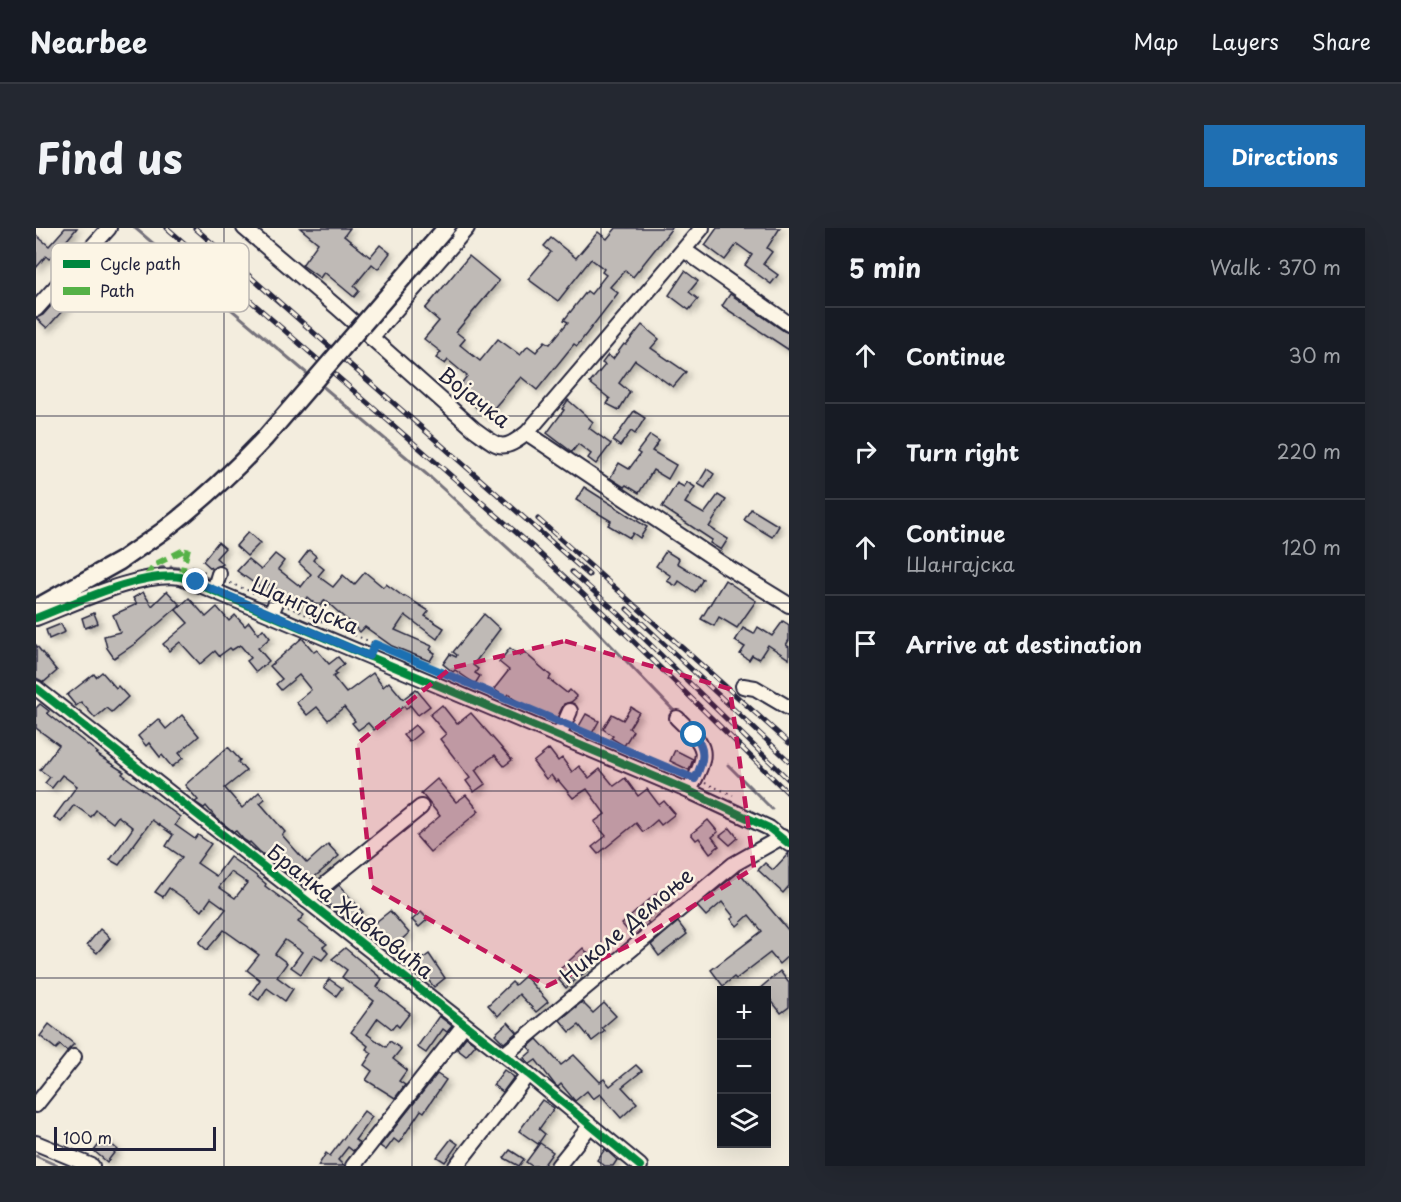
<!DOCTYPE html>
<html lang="en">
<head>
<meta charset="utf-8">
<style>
  :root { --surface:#171b24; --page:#242831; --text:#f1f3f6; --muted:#9ea1a6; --line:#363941; --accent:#1f6fb2 }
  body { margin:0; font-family:"Playpen Sans",sans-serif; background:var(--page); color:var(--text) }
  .controls { position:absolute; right:18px; bottom:18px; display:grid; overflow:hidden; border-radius:0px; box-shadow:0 6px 24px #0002 }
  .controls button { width:54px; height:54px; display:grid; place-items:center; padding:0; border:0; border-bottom:2px solid var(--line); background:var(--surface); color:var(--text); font:30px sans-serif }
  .scale { position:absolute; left:18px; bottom:15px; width:162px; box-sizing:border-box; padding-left:6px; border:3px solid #22223b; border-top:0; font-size:16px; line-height:21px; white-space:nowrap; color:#22223b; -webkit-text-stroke:4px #fcf5e5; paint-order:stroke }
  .stop { position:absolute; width:18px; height:18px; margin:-14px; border:4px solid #1f6fb2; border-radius:50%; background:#fff }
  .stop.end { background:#1f6fb2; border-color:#fff; box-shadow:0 2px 6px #0008 }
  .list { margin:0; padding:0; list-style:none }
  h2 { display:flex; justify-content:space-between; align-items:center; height:78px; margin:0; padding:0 24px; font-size:26px }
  h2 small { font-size:20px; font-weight:400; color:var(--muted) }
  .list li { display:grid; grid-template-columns:39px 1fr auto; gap:18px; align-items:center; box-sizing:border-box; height:96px; padding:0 24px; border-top:2px solid var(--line) }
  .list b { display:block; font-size:22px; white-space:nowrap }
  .list p { margin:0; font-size:20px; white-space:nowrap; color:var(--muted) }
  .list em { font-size:20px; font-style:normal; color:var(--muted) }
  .icon { flex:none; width:33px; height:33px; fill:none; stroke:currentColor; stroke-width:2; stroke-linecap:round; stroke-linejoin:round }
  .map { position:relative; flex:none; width:753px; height:938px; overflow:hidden; border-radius:0px }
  header { display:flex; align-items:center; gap:36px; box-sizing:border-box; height:84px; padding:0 30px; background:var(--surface); border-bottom:2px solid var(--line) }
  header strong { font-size:28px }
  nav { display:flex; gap:33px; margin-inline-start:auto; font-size:21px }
  .intro { display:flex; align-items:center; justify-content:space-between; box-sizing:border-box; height:144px; padding:0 36px }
  h1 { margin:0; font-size:42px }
  .button { padding:15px 27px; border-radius:0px; background:var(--accent); color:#fff; font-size:21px; font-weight:700 }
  main { display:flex; gap:36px; padding:0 36px }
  aside { flex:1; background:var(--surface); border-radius:0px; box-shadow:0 6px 24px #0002 }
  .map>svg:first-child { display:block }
</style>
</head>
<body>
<header>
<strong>Nearbee</strong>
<nav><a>Map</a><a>Layers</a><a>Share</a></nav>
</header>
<div class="intro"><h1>Find us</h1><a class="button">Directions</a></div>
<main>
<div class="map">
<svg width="753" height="938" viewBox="0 0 753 938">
  <defs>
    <filter id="shadow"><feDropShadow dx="3.5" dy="3.5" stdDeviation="3" flood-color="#0004"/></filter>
  </defs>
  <rect width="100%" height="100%" fill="#f3edde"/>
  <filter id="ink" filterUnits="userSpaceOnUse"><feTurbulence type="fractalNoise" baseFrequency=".0167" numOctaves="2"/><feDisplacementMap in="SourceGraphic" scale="12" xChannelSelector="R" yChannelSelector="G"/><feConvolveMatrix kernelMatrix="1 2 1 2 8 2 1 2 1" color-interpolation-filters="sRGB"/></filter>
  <g filter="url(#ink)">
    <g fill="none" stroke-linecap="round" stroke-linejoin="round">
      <g stroke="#75727b" stroke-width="3">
        <polyline points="99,0 274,148"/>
        <polyline points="284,156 395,250 550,391 640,485"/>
        <polyline points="135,339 143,340"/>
        <polyline points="124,340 128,339"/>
        <polyline points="154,343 176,352"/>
        <polyline points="692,537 736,581"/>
        <polyline points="0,928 22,938"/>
      </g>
    </g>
    <g fill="#bfbab6" stroke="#22223b" stroke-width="1.5" fill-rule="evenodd" filter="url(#shadow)">
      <polygon points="29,0 41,0 25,19 29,22 21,32 16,28 13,31 10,28 0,40 0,7 13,18"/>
      <polygon points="264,0 314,0 308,8 334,29 344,17 354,25 342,41 336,36 318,58 323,63 318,69 288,44 284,50 266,37 282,15"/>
      <polygon points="580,0 636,0 597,49 589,42 574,59 582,65 541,118 538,116 501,162 485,149 451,188 436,176 438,173 421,161 431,148 412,132 409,136 400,130 405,124 388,111 403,93 389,81 433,28 463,53 420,104 429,111 424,117 444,133 462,111 484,127 492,118 500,124 509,113 514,116 532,94 528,92 551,63 555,66 570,47 566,44 568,41 555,31 522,73 492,51 515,24 508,18 515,10 540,30 562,4 571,11"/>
      <polygon points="681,0 744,0 731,20 736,24 727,36 742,47 735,56 709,37 716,27 701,16 689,32 669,17"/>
      <polygon points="62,29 69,35 11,100 0,90 7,87 48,41 50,43"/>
      <polygon points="649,43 662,53 653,64 662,71 653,82 633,67"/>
      <polygon points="694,66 748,103 753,105 753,122 686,78"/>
      <polygon points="606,97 623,111 615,120 650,144 637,159 599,132 583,155 594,164 583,182 571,176 574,171 554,155 569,137 566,135 572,127 577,131 588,116 590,117"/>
      <polygon points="532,172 557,194 553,200 575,216 560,236 552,230 555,226 542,216 536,224 511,205 528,182 526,181"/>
      <polygon points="598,183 609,190 599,206 595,203 584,218 577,213"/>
      <polygon points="614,207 623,213 616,223 640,237 632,251 617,242 603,265 590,257 588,259 574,250 583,235 593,241 604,226 601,224"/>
      <polygon points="671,241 678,246 669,260 662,256"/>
      <polygon points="651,254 659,259 649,275 668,286 682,267 690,272 673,299 692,311 685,322 674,315 676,312 626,279 641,255 648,259"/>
      <polygon points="548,259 611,299 604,310 597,305 594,310 572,297 575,293 540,272"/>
      <polygon points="715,281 743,298 736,309 708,292"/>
      <polygon points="212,304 224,315 211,328 200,318"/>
      <polygon points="182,314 189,320 180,330 187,336 176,341 167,333"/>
      <polygon points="273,322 280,328 277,332 288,341 282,348 297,359 307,347 318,357 329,344 347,359 350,356 368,369 369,368 393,383 389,388 408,400 401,411 369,387 359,402 396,418 394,422 399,425 394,433 356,418 329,399 324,404 289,372 283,379 271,369 263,381 248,366 233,356 228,362 201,343 212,331 225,342 239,326 248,333 242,341 265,359 275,346 263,335"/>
      <polygon points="630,323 643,331 641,335 667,351 659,364 643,353 640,358 631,353 635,348 620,338"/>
      <polygon points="689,352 720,373 701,400 683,389 678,398 665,391"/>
      <polygon points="131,363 144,377 100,415 78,430 71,420 68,408 84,404 77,387 101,376 97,370 107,364 116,378"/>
      <polygon points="153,370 170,389 181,379 193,393 199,387 209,398 213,394 222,406 227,401 234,410 222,420 233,433 220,444 211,433 215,430 204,417 196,422 194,420 183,428 179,423 164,436 144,414 133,423 127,416 152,395 140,382"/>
      <polygon points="58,385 62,395 49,400 46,390"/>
      <polygon points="448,386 464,401 437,437 442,441 439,445 444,448 439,456 419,442 417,444 407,436 414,426 420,429 421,427 417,424"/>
      <polygon points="747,393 753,397 753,412 750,417 753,419 753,431 732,417 723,431 716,427 713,432 704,426 709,419 699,413 707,400 718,406 722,399 736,408"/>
      <polygon points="25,396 29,404 13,411 10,402"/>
      <polygon points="266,410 278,424 281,422 293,436 302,429 308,436 299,444 301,446 297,449 310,465 337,445 347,459 353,454 367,471 380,461 394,478 382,487 374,477 370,481 368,478 338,502 332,495 322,502 316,495 319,493 308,479 292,492 281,479 271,487 260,474 275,462 263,447 245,462 240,456 246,451 234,438"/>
      <polygon points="0,417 21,443 8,454 0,450"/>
      <polygon points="474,420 484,428 488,424 515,448 513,451 531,465 534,462 541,469 535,474 528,476 520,492 483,476 472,466 469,470 458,461 473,442 463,434"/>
      <polygon points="66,444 80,460 82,458 92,469 76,484 71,480 59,490 45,474 40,478 31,467 58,446 60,449"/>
      <path d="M 4,476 L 13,483 L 11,485 L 62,525 L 60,526 L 88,544 L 86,546 L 144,589 L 139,597 L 159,611 L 162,607 L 175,616 L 161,635 L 180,648 L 194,629 L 218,646 L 230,656 L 229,658 L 268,687 L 262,694 L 291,716 L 287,719 L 292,725 L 286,732 L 278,727 L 265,746 L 255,739 L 266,724 L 249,712 L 239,726 L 251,735 L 241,749 L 257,761 L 249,773 L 231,760 L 223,772 L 214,766 L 224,752 L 211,742 L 223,727 L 188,702 L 171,722 L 163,715 L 190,681 L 175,670 L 166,683 L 133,660 L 127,669 L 119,664 L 146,629 L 130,618 L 137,607 L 116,592 L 83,637 L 74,632 L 97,600 L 82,588 L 77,595 L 60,582 L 55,589 L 38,577 L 25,594 L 18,589 L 41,558 L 26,547 L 16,560 L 9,555 L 14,549 L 4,542 L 23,517 L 0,500 L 0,480 ZM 195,644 L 211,655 L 199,670 L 183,659 Z"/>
      <polygon points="406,477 421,496 435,485 476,532 468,538 459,527 439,542 449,556 438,564 430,553 434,550 404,511 410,506 394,487"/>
      <polygon points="595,479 603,484 593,500 597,503 588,518 575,510 577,508 567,501 576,486 587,492"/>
      <polygon points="550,486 563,493 555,507 542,500"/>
      <polygon points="146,487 163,508 143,525 147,530 136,539 126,527 124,529 113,515 110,518 102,508 122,491 130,501"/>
      <polygon points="379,497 385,504 373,514 367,507"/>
      <polygon points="192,519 204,532 202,534 210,543 189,560 206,580 223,564 229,571 224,575 249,604 246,607 271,635 292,616 303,628 268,658 223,623 214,614 213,615 207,611 200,603 198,604 180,590 170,578 168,580 159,574 162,572 149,557"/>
      <polygon points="513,521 522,533 526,530 536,544 543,538 553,550 564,541 578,558 589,550 602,568 611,561 623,577 628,573 639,586 625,597 621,592 607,604 600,595 562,626 556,619 570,608 558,594 569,586 551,561 537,570 522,552 520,554 515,547 510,551 497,534"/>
      <polygon points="639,522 657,531 653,542 634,533"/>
      <polygon points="401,551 420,574 430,567 443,583 394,624 380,608 404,588 385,565"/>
      <polygon points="672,592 682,604 676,609 683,618 674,625 663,610 660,612 655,606"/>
      <polygon points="694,600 702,610 694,617 684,608"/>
      <polygon points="753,625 753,658 747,665 722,642 729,635 737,642"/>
      <polygon points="703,644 753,703 753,727 743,736 734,725 700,751 698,749 687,758 675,742 726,703 713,687 701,698 695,691 698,689 686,674 670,688 661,678"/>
      <polygon points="303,657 327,684 314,695 287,671"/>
      <polygon points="623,663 631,672 609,691 613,695 597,709 586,696"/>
      <polygon points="354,683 373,705 356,720 336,697"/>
      <polygon points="385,684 392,691 383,699 376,692"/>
      <polygon points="642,694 651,706 623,728 615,717"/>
      <polygon points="64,701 74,710 61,725 51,717"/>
      <polygon points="309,720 346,751 341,759 374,785 363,799 360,796 356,801 342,790 331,806 350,819 354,813 365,821 357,831 371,842 363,853 369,857 359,870 330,852 336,843 328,837 336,825 330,821 332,818 315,804 338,773 306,749 311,742 296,731"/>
      <polygon points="547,720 560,735 530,760 522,751 527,747 523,742"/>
      <polygon points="393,726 409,750 398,759 389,748 386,750 377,738"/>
      <polygon points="744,743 753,755 753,779 745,785 730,766 730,762 722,762"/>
      <polygon points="489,748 512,774 500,784 483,766 462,788 452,777 476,754 479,757"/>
      <polygon points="293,751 306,760 300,768 288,759"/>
      <polygon points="546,774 557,785 568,775 580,788 566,800 569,803 556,813 543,797 534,804 524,792"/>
      <polygon points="403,788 416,798 411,804 407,801 390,825 381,819"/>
      <polygon points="472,794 481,804 468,815 459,806"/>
      <polygon points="13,796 38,816 31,823 24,817 20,821 4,808"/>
      <polygon points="430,809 440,816 430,828 421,821"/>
      <polygon points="501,811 525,837 538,827 564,854 568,851 574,858 600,837 606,843 586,859 601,875 585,890 564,866 557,871 551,863 539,873 525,856 522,859 519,857 500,832 494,836 488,830 496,823 492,819"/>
      <polygon points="468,842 478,849 467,864 457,857"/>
      <polygon points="401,846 410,852 388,884 385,882 363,915 358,911 350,922 344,918"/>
      <polygon points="506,872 518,880 503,901 509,906 502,916 483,903"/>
      <polygon points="328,883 336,889 319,912 324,915 317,923 312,919 302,932 308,938 282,938 290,925 294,928"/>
      <polygon points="68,910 81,921 71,934 58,923"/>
      <polygon points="415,911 422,916 409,934 401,929"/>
      <polygon points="504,915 517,924 507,938 496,938 490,934"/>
      <polygon points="569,921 581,932 577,938 569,938 561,932"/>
      <polygon points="474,922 488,931 483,938 468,930"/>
    </g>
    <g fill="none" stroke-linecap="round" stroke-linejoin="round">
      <defs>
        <g id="minor">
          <path d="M 208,0 L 302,80 L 438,201 C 463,219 465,225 491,205 L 666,0"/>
          <polyline points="648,22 753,96"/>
          <polyline points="0,81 73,0"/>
          <polyline points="335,110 431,0"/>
          <polyline points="491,205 688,337 753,377"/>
          <polyline points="178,362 183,346"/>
          <polyline points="235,386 241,372"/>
          <path d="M 0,390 C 39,375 105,343 145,349 L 653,563 L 733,600 L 753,616"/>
          <polyline points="707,458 719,460 753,480"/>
          <polyline points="0,460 492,846 604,938"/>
          <path d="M 641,490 C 673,521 673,523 653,563"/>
          <polyline points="523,508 534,483"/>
          <polyline points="270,672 385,579"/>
          <polyline points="468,827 698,636 746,609"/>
          <polyline points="0,877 38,829"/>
          <polyline points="0,915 56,938"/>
          <polyline points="317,938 428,797"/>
          <polyline points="420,938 492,846"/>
          <polyline points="522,938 554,898"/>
        </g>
        <polyline id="major" points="0,380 84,333 127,303"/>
      </defs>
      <use href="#minor" stroke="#22223b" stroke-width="18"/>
      <use href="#major" stroke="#22223b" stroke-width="21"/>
      <g stroke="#22223b" stroke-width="2" stroke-dasharray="1.5 4.5" stroke-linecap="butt">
        <polyline points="156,339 172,345"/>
        <polyline points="194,355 230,370"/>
        <polyline points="252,379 517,491"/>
        <polyline points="539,501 559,509"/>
        <polyline points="617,533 647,546"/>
        <polyline points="669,555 697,567"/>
      </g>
      <use href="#minor" stroke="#fcf5e5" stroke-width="14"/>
      <use href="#major" stroke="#fcf5e5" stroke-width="16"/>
      <defs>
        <g id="rail">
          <polyline points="131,0 498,320 597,413 753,566"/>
          <polyline points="159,0 553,347"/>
          <polyline points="502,291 753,515"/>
          <polyline points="536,344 582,385 753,552"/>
          <polyline points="591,381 753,533"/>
        </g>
      </defs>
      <use href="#rail" stroke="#22223b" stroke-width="5"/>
      <use href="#rail" stroke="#fcf5e5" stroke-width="3" stroke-dasharray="9" stroke-linecap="butt"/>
      <defs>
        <path id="major-bridge" d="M 127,303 C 164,275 197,244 229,210 L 410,0"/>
      </defs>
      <use href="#major-bridge" stroke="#22223b" stroke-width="21" stroke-linecap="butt"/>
      <use href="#major-bridge" stroke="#fcf5e5" stroke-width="16"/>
      <polyline stroke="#55b146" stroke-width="6" stroke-dasharray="12 6" stroke-linecap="butt" points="109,350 120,336 152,320 145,349"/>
      <defs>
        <g id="cycleway">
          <path d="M 0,390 C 39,375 105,343 145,349 L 653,563 L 733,600 L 753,616"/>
          <polyline points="0,460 492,846 604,938"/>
        </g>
      </defs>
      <use href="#cycleway" stroke="#fcf5e5" stroke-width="11"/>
      <use href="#cycleway" stroke="#00873e" stroke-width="8"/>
    </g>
  </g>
  <g fill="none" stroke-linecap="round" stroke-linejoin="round" filter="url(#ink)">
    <path stroke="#1f6fb2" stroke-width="8" d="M 160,354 L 333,428 L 339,416 L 659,551 C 667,535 671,521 658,507"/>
  </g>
  <path fill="#c2185b" fill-opacity="0.2" stroke="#c2185b" stroke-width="4.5" stroke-dasharray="12 8" stroke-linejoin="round" d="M 529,413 L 694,461 L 718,640 L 596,716 L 511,758 L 336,659 L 321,516 L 415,440 Z"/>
  <path fill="none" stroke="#22223b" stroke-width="1.5" stroke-opacity="0.55" d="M 188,0 L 188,938M 376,0 L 376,938M 565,0 L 565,938M 0,188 L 753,188M 0,375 L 753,375M 0,563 L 753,563M 0,750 L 753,750"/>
  <g text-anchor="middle" stroke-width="5" stroke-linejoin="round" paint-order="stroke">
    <g font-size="21" fill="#22223b" stroke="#fcf5e5">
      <text transform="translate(438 170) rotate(38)" y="7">Војачка</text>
      <text transform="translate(269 378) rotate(23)" y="7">Шангајска</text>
      <text transform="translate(314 684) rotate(38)" y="7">Бранка Живковића</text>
      <text transform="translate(591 698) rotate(-40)" y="7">Николе Демоње</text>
    </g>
  </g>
  <rect x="15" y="15" width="198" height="69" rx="9" fill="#fcf5e5" stroke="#bbb6b2" stroke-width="1.5"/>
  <rect x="27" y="32" width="27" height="8" fill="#00873e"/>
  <rect x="27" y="59" width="27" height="8" fill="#55b146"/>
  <g font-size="16" fill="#22223b">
    <text x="64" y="42">Cycle path</text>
    <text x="64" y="69">Path</text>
  </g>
</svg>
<div class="controls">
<button>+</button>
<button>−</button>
<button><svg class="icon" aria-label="layers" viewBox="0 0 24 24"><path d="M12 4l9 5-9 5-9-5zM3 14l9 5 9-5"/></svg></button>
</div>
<div class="scale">100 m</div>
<div class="stop" style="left:658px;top:507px"></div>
<div class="stop end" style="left:160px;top:354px"></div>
</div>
<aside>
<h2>5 min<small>Walk · 370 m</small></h2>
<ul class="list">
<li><svg class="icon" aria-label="ahead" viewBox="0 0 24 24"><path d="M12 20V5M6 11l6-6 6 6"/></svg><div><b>Continue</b></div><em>30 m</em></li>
<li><svg class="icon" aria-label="right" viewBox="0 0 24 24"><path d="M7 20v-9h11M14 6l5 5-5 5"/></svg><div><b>Turn right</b></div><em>220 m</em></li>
<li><svg class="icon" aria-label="ahead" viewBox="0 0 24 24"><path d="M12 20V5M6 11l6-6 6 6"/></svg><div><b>Continue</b><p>Шангајска</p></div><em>120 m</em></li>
<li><svg class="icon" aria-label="arrive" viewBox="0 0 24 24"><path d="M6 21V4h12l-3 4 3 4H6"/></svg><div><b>Arrive at destination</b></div></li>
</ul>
</aside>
</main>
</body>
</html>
